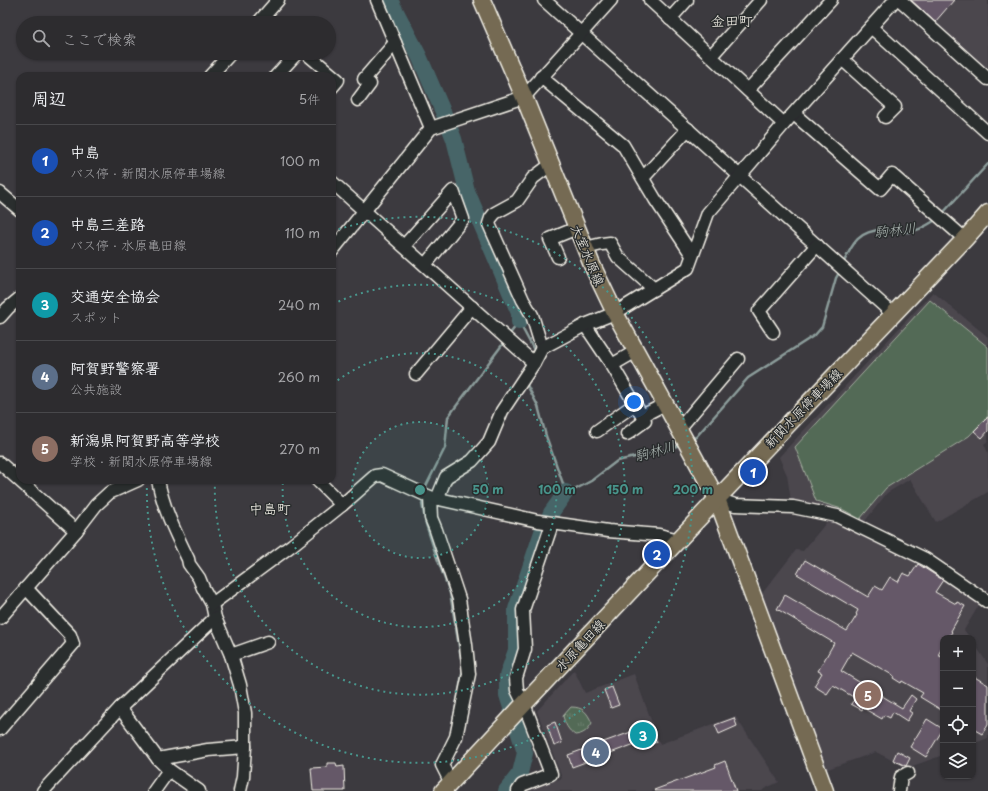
<!DOCTYPE html>
<html lang="ja">
<head>
<meta charset="utf-8">
<style>
  :root { --surface:#2d2c2f; --page:#39383b; --text:#f1f3f6; --muted:#a7a7aa; --line:#48484b; --accent:#ea580c }
  body { margin:0; font-family:"Playpen Sans","Klee One",sans-serif; background:var(--page); color:var(--text) }
  .controls { position:absolute; right:12px; bottom:12px; display:grid; overflow:hidden; border-radius:8px; box-shadow:0 1px 3px #0004 }
  .controls button { width:36px; height:36px; display:grid; place-items:center; padding:0; border:0; border-bottom:1px solid var(--line); background:var(--surface); color:var(--text); font:20px sans-serif }
  .you { position:absolute; left:634px; top:402px; width:14px; height:14px; margin:-10px; border:3px solid #fff; border-radius:50%; background:#1a73e8; box-shadow:0 0 0 6px #1a73e833 }
  .badge { display:grid; place-items:center; width:26px; height:26px; border-radius:50%; background:var(--accent); color:#fff; font-size:13px; font-weight:700 }
  .pin { position:absolute; translate:-50% -50%; border:2px solid #fff; box-shadow:0 1px 4px #0006 }
  .list { margin:0; padding:0; list-style:none }
  h2 { display:flex; justify-content:space-between; align-items:center; height:52px; margin:0; padding:0 16px; font-size:17px }
  h2 small { font-size:13px; font-weight:400; color:var(--muted) }
  .list li { display:grid; grid-template-columns:26px 1fr auto; gap:12px; align-items:center; box-sizing:border-box; height:72px; padding:0 16px; border-top:1px solid var(--line) }
  .list b { display:block; font-size:15px; white-space:nowrap }
  .list p { margin:0; font-size:13px; white-space:nowrap; color:var(--muted) }
  .list em { font-size:13px; font-style:normal; color:var(--muted) }
  .icon { flex:none; width:22px; height:22px; fill:none; stroke:currentColor; stroke-width:2; stroke-linecap:round; stroke-linejoin:round }
  .map { position:relative; flex:none; width:988px; height:791px; overflow:hidden }
  .search { position:absolute; background:var(--surface); box-shadow:0 1px 3px #0004; left:16px; top:16px; width:320px; height:44px; display:flex; align-items:center; gap:10px; box-sizing:border-box; padding:0 14px; border-radius:22px; color:var(--muted); font-size:15px }
  .panel { position:absolute; background:var(--surface); box-shadow:0 1px 3px #0004; left:16px; top:72px; width:320px; height:412px; border-radius:12px }
  .map>svg:first-child { display:block }
</style>
</head>
<body>
<div class="map">
<svg width="988" height="791" viewBox="0 0 988 791">
  <defs>
    <pattern id="grass-tufts" width="24" height="20" patternUnits="userSpaceOnUse"><rect width="24" height="20" fill="#536a56"/><path d="M3 7l-1-3M5 7V3M7 7l1-3M15 17l-1-3M17 17v-4M19 17l1-3" fill="none" stroke="#6c806e"/></pattern>
  </defs>
  <rect width="100%" height="100%" fill="#3c3a3f"/>
  <filter id="ink" filterUnits="userSpaceOnUse"><feTurbulence type="fractalNoise" baseFrequency=".025" numOctaves="2"/><feDisplacementMap in="SourceGraphic" scale="8" xChannelSelector="R" yChannelSelector="G"/><feConvolveMatrix kernelMatrix="1 2 1 2 8 2 1 2 1" color-interpolation-filters="sRGB"/></filter>
  <g filter="url(#ink)">
    <g fill="#4b464e">
      <polygon points="904,0 988,0 988,74"/>
      <polygon points="933,292 988,337 988,441 984,444 988,453 988,492 936,522 910,479 887,493 862,525 791,501 787,475 779,457"/>
      <polygon points="833,519 893,545 982,600 964,630 970,638 943,638 943,755 907,768 876,752 822,771 757,600 796,550 803,551 826,523"/>
      <polygon points="973,642 988,664 988,738 973,744"/>
      <polygon points="574,670 585,693 634,674 660,744 735,716 779,782 764,789 762,791 529,791 562,778 537,711"/>
    </g>
    <path fill="url(#grass-tufts)" stroke="#a4ae9f" d="M 571,707 C 583,707 587,712 592,723 C 587,731 584,734 575,735 C 568,730 565,724 563,716 Z"/>
    <polygon fill="#536a56" stroke="#a4ae9f" points="930,300 988,347 988,416 969,436 886,488 860,519 842,509 816,501 795,447"/>
    <g fill="none" stroke-linecap="round" stroke-linejoin="round">
      <g stroke="#8c9d9b" stroke-width="2.5">
        <polyline points="942,214 988,164"/>
        <path d="M 843,264 C 852,244 859,229 885,230 C 893,230 901,232 909,232 C 919,231 929,224 937,219"/>
        <polyline points="509,335 519,322 534,350 533,353"/>
        <polyline points="526,383 538,406 546,436 566,492 576,489 591,481 617,461 671,449 681,444"/>
        <polyline points="691,439 696,437 748,378 815,335 822,327 836,278 840,271"/>
        <polyline points="425,492 426,486 445,448 448,417 505,341"/>
        <polyline points="423,499 422,504 426,524 436,555 450,593 461,658"/>
        <polyline points="451,732 463,669"/>
      </g>
      <g stroke="#476568" stroke-width="16">
        <polyline points="390,0 419,56 444,114 454,139 467,191 519,313 519,322"/>
        <polyline points="506,791 520,773 525,753 507,695 507,676 516,650 516,609 543,529 551,513 566,492"/>
      </g>
    </g>
    <g fill="#655967" stroke="#f4f1e8">
      <polygon points="911,0 954,0 935,22"/>
      <polygon points="988,417 988,431 982,438 974,431"/>
      <polygon points="805,560 868,597 875,586 882,590 890,577 898,582 903,573 910,576 918,564 943,580 935,592 956,604 957,602 965,606 951,631 952,632 948,638 943,638 943,646 938,655 943,658 943,711 920,697 923,693 902,681 901,683 893,678 894,676 852,652 841,671 902,708 911,695 916,699 909,711 912,713 907,721 893,712 890,718 884,715 882,719 863,708 862,710 851,704 855,698 833,685 827,694 814,686 822,673 818,671 834,643 777,609 785,595 847,631 857,615 856,614 858,610 797,574"/>
      <polygon points="973,676 988,685 988,725 982,734 973,729"/>
      <polygon points="612,687 619,705 611,708 604,690"/>
      <polygon points="734,718 737,726 719,734 715,725"/>
      <polygon points="927,719 943,729 926,757 910,747"/>
      <polygon points="555,722 562,743 554,746 547,725"/>
      <polygon points="649,722 657,742 638,749 635,744 572,767 568,755 631,732 630,729"/>
      <polygon points="897,751 910,758 906,766 893,760"/>
      <polygon points="725,761 736,791 655,791 654,790 716,767 715,765"/>
      <polygon points="327,763 336,763 337,767 344,766 345,791 313,791 311,768 327,767"/>
    </g>
    <g fill="none" stroke-linecap="round" stroke-linejoin="round">
      <defs>
        <g id="minor">
          <polyline points="377,0 431,128"/>
          <polyline points="544,0 893,314"/>
          <polyline points="650,0 784,124"/>
          <polyline points="900,0 988,79"/>
          <polyline points="670,19 687,0"/>
          <polyline points="258,23 278,0"/>
          <polyline points="871,27 988,133"/>
          <polyline points="306,53 338,80 332,87"/>
          <polyline points="711,56 761,0"/>
          <polyline points="842,59 895,107 885,117"/>
          <polyline points="210,76 231,53"/>
          <polyline points="276,76 297,53"/>
          <polyline points="541,77 623,145 655,199 692,255"/>
          <polyline points="748,90 831,0"/>
          <polyline points="358,100 370,84 364,79 395,43"/>
          <polyline points="794,114 880,189 892,175 965,239"/>
          <polyline points="643,178 688,129"/>
          <polyline points="332,182 534,363"/>
          <polyline points="0,193 20,210"/>
          <polyline points="404,246 453,191 463,219 425,265"/>
          <polyline points="585,248 602,244 610,243 618,257 654,289"/>
          <polyline points="332,251 431,128 524,97 611,0"/>
          <polyline points="558,257 550,239 577,228"/>
          <polyline points="0,317 8,308 20,298"/>
          <polyline points="585,325 612,365 645,421 627,434"/>
          <polyline points="773,332 759,311 817,245"/>
          <polyline points="542,348 532,315 523,300 489,224 491,218 495,213 517,201 533,178 545,169 552,166"/>
          <polyline points="612,365 636,351"/>
          <polyline points="416,374 472,307"/>
          <polyline points="642,416 665,404"/>
          <polyline points="679,429 738,359"/>
          <polyline points="597,431 635,404"/>
          <polyline points="0,463 76,531"/>
          <path d="M 158,480 C 163,508 176,534 188,559 L 189,564 L 199,578 L 203,588 L 212,604 L 215,618 L 231,655 L 240,685 L 245,713 L 245,747 L 243,777 L 240,791"/>
          <polyline points="317,480 342,505"/>
          <polyline points="430,497 431,518 436,530 459,599 466,645 469,674 456,737 442,765 451,783"/>
          <polyline points="437,499 446,477 472,461 489,442 502,411 534,363 542,348 585,325 615,313 688,268 708,213 784,124 895,0"/>
          <polyline points="717,499 735,505 793,507 837,516 925,559 988,602"/>
          <polyline points="212,604 292,545 342,505 375,476 382,475 430,497 538,521 608,531 659,535 679,540"/>
          <polyline points="0,618 76,531 96,505 109,493 138,480"/>
          <polyline points="231,655 268,642"/>
          <polyline points="120,708 158,759 169,770 199,791"/>
          <polyline points="0,729 73,644 70,635 26,588"/>
          <polyline points="158,759 208,750 245,747"/>
          <polyline points="43,791 120,708 215,618"/>
          <polyline points="154,791 169,770"/>
          <polyline points="518,791 522,785 551,774 524,704 517,690 516,678 525,649 523,610 552,524"/>
          <polyline points="899,791 901,777 908,773"/>
        </g>
        <g id="major">
          <polyline points="482,0 524,97 592,265 615,313 679,429 717,499 825,791"/>
          <polyline points="443,791 524,704 717,499 965,239 988,213"/>
        </g>
      </defs>
      <use href="#minor" stroke="#f4f1e8" stroke-width="15"/>
      <use href="#major" stroke="#f4f1e8" stroke-width="19"/>
      <use href="#minor" stroke="#2a2d2e" stroke-width="12"/>
      <use href="#major" stroke="#746b52" stroke-width="16"/>
    </g>
  </g>
  <circle cx="420" cy="490" r="68" fill="#48958c" fill-opacity=".12"/>
  <g fill="none" stroke="#48958c" stroke-width="2" stroke-dasharray="2 4">
    <circle cx="420" cy="490" r="68"/>
    <path d="M333 384A137 137 0 1 1 283 480"/>
    <path d="M333 304A205 205 0 1 1 215 481"/>
    <path d="M333 231A273 273 0 1 1 147 480"/>
  </g>
  <g text-anchor="middle" stroke-width="3" stroke-linejoin="round" paint-order="stroke">
    <g font-size="13" fill="#f4f1e8" stroke="#2a2d2e">
      <text transform="translate(588 255) rotate(67)" y="5">大室水原線</text>
      <text transform="translate(803 408) rotate(-46)" y="5">新関水原停車場線</text>
      <text transform="translate(580 645) rotate(-47)" y="5">水原亀田線</text>
    </g>
    <g font-size="14" fill="#f4f1e8" stroke="#2a2d2e">
      <text x="732" y="26">金田町</text>
      <text x="270" y="514">中島町</text>
    </g>
    <g font-size="14" font-style="italic" fill="#afb9b5" stroke="#2a2d2e">
      <text transform="translate(895 230) rotate(-6)" y="5">駒林川</text>
      <text transform="translate(655 451) rotate(-16)" y="5">駒林川</text>
    </g>
  </g>
  <circle cx="420" cy="490" r="6" fill="#48958c" stroke="#2a2d2e" stroke-width="2"/>
  <g font-size="12" text-anchor="middle" font-weight="bold" fill="#48958c" stroke="#2a2d2e" stroke-width="3" stroke-linejoin="round" paint-order="stroke">
    <text x="488" y="494">50 m</text>
    <text x="557" y="494">100 m</text>
    <text x="625" y="494">150 m</text>
    <text x="693" y="494">200 m</text>
  </g>
</svg>
<div class="controls">
<button>+</button>
<button>−</button>
<button><svg class="icon" aria-label="locate" viewBox="0 0 24 24"><circle cx="12" cy="12" r="6"/><path d="M12 2v4M12 18v4M2 12h4M18 12h4"/></svg></button>
<button><svg class="icon" aria-label="layers" viewBox="0 0 24 24"><path d="M12 4l9 5-9 5-9-5zM3 14l9 5 9-5"/></svg></button>
</div>
<div class="you"></div>
<div class="pin badge" style="left:753px;top:472px;background:#1a4fb4">1</div>
<div class="pin badge" style="left:657px;top:554px;background:#1a4fb4">2</div>
<div class="pin badge" style="left:643px;top:735px;background:#0f9aa8">3</div>
<div class="pin badge" style="left:596px;top:752px;background:#5c6f8a">4</div>
<div class="pin badge" style="left:868px;top:695px;background:#8d6e63">5</div>
<div class="search"><svg class="icon" aria-label="search" viewBox="0 0 24 24"><circle cx="10" cy="10" r="6"/><path d="M15 15l6 6"/></svg>ここで検索</div>
<section class="panel">
<h2>周辺<small>5件</small></h2>
<ul class="list">
<li><span class="badge" style="background:#1a4fb4">1</span><div><b>中島</b><p>バス停 · 新関水原停車場線</p></div><em>100 m</em></li>
<li><span class="badge" style="background:#1a4fb4">2</span><div><b>中島三差路</b><p>バス停 · 水原亀田線</p></div><em>110 m</em></li>
<li><span class="badge" style="background:#0f9aa8">3</span><div><b>交通安全協会</b><p>スポット</p></div><em>240 m</em></li>
<li><span class="badge" style="background:#5c6f8a">4</span><div><b>阿賀野警察署</b><p>公共施設</p></div><em>260 m</em></li>
<li><span class="badge" style="background:#8d6e63">5</span><div><b>新潟県阿賀野高等学校</b><p>学校 · 新関水原停車場線</p></div><em>270 m</em></li>
</ul>
</section>
</div>
</body>
</html>
